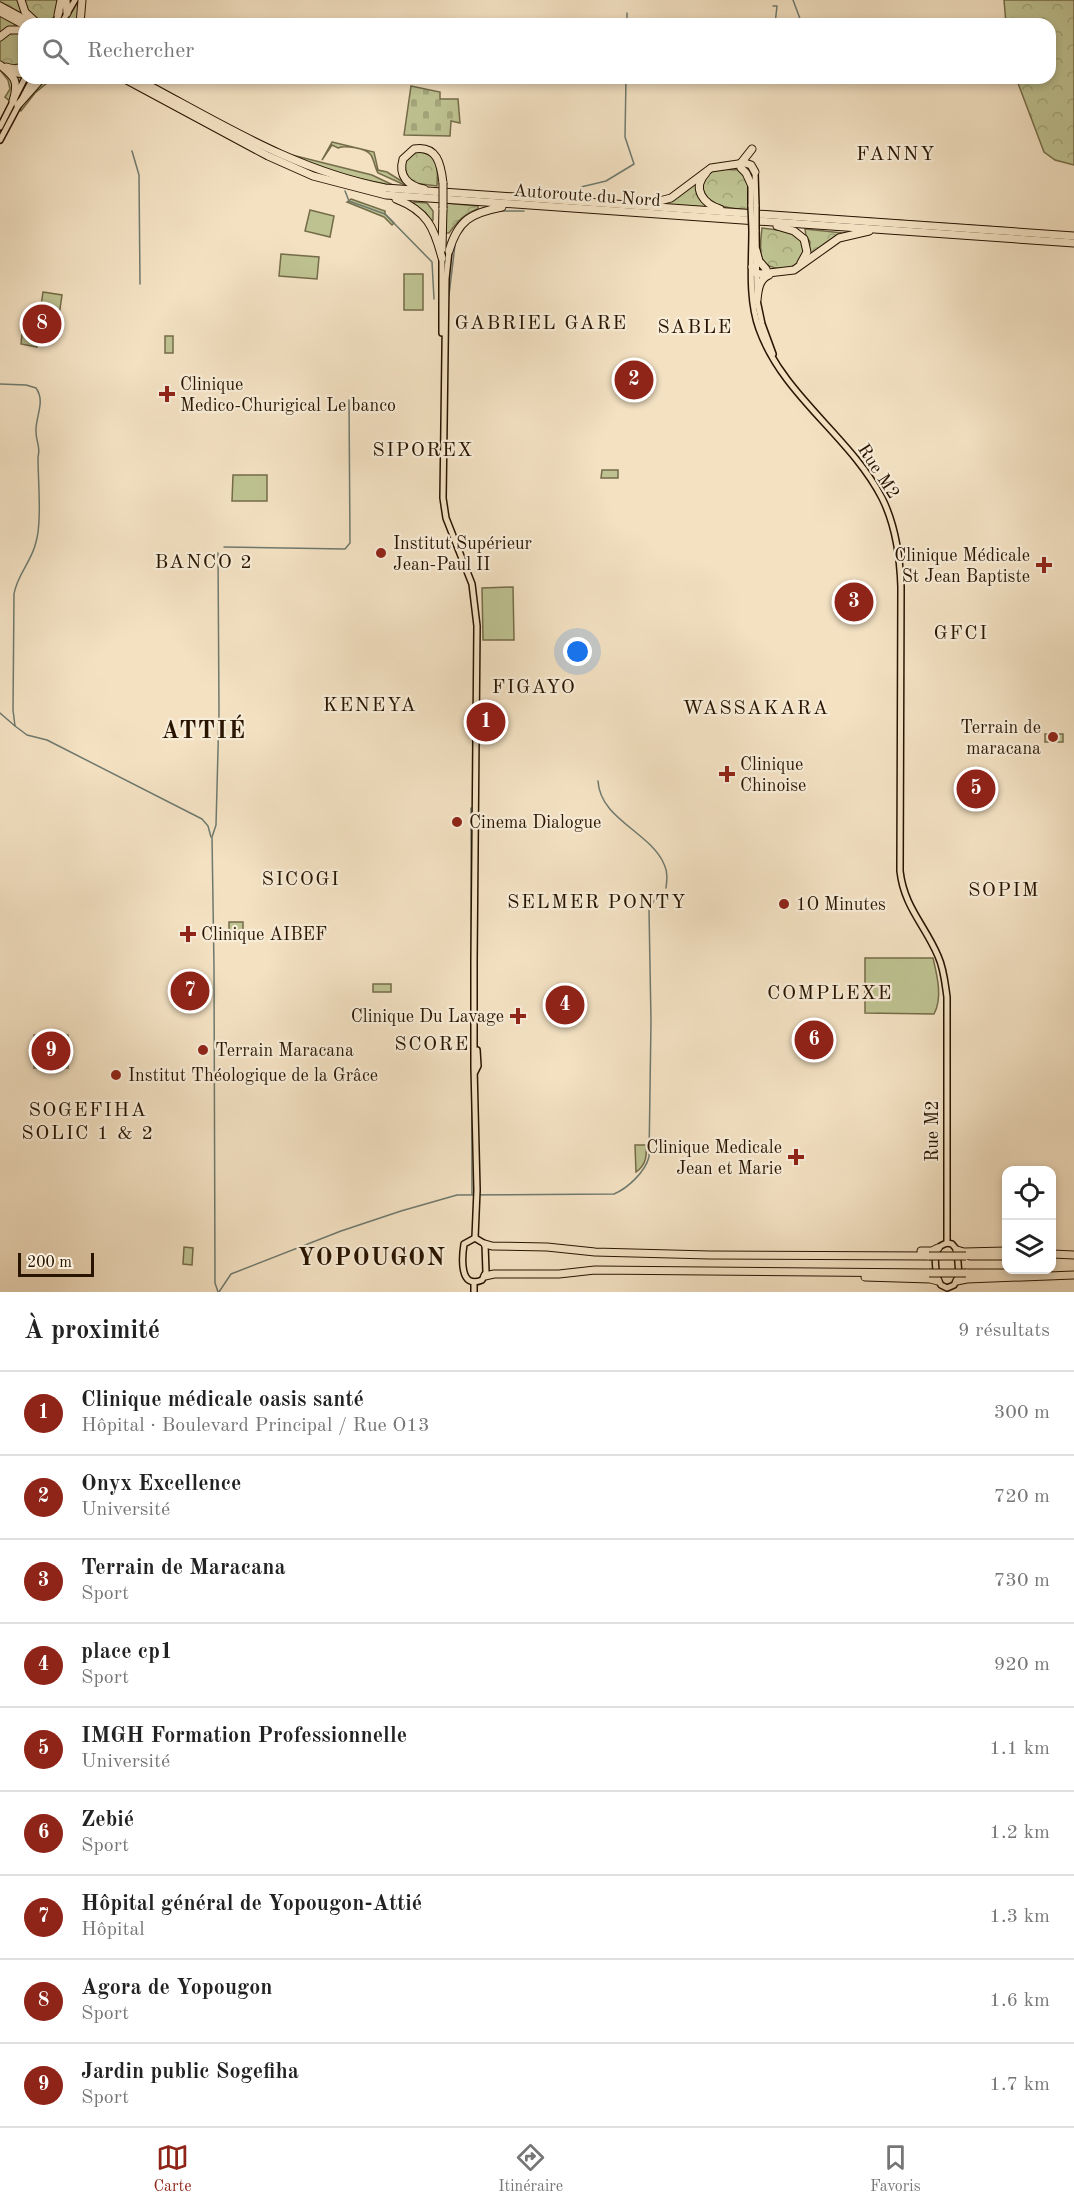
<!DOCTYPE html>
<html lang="fr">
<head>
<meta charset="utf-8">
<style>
  :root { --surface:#fff; --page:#f2f2f2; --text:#222; --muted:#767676; --line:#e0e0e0; --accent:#8f2418 }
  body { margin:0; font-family:"Old Standard TT",serif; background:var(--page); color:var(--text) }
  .controls { position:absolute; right:18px; bottom:18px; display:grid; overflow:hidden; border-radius:12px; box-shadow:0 3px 9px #0003 }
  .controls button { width:54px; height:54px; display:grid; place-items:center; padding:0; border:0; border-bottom:2px solid var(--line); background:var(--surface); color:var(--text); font:30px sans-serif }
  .scale { position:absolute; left:18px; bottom:15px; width:76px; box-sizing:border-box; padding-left:6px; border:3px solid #291400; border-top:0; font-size:16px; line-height:21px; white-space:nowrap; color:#291400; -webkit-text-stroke:4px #f7ecd7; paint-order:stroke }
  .you { position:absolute; left:578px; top:652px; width:21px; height:21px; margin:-15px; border:4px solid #fff; border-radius:50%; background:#1a73e8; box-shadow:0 0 0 9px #1a73e833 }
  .badge { display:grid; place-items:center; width:39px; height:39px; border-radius:50%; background:var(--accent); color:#fff; font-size:20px; font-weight:700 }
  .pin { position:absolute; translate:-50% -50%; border:3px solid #fff; box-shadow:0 2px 6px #0006 }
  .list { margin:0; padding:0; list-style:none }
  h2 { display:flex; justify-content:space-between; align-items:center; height:78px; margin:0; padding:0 24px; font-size:26px }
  h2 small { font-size:20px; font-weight:400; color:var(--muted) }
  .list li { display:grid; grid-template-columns:39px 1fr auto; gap:18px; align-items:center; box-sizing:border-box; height:84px; padding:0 24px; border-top:2px solid var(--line) }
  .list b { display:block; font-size:22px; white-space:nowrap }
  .list p { margin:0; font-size:20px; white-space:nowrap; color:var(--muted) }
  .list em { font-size:20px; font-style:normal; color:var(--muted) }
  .icon { flex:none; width:33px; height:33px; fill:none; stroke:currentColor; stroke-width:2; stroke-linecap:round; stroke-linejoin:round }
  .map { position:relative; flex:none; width:1074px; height:1292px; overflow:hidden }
  .search { position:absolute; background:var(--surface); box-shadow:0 3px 9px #0003; left:18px; right:18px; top:18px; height:66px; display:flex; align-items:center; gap:15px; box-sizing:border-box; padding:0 21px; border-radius:18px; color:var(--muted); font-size:22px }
  .sheet { height:834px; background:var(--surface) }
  nav { display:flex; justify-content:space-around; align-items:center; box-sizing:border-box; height:84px; border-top:2px solid var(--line); background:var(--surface); font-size:16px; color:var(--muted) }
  nav a { display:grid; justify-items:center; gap:3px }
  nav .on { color:var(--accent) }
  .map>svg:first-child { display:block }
</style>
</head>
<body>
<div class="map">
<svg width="1074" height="1292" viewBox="0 0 1074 1292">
  <defs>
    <pattern id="forest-crowns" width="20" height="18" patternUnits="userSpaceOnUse" patternTransform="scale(1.5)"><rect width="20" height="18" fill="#bec291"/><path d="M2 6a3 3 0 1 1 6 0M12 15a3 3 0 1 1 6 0" fill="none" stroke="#a3a67b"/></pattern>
    <pattern id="cemetery-stones" width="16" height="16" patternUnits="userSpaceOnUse" patternTransform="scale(1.5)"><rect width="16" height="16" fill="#bec291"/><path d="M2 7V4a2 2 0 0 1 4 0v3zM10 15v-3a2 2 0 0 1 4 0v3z" fill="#a3a67b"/></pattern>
  </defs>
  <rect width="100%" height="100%" fill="#f3e1c2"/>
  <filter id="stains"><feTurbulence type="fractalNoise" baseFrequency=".00333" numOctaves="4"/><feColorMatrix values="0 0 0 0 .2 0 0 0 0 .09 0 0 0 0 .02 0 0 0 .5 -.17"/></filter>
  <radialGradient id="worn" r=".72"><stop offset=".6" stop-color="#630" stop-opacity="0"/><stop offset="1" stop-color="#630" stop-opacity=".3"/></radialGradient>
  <g fill="#bec291" stroke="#746b48" stroke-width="1.5">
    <path d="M 332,142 L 374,152 L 378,170 L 387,172 L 416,190 L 378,173 C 375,168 374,160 371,155 C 366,148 345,145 338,148 L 332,145 L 322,160 Z"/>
    <polygon points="280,152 372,175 397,187 340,174"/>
    <polygon points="351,199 385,211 385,214 394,223 392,225 384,217 347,202"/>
    <polygon points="310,210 334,216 330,237 305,231"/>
    <polygon points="281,254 319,257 317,279 279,276"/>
    <rect x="404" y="274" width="19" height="36"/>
    <polygon points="43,292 62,295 57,330 38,327"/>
    <polygon points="22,334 39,336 37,347 21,344"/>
    <rect x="165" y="336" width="8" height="17"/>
    <polygon points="602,470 618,470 618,478 601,478"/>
    <polygon points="233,475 267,475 267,501 232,501"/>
    <polygon points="513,587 514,640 483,640 482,588"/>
    <rect x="1045" y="734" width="18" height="8"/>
    <rect x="229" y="922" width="14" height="10"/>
    <path d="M 865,958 L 933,958 C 937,975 943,998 934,1014 L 865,1013 Z"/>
    <rect x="373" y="984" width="18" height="8"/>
    <rect x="547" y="996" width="36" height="17"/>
    <polygon points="806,1034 823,1035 823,1045 805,1045"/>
    <rect x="34" y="1035" width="34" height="33"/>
    <path d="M 635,1145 L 646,1145 C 647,1156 646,1165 636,1172 Z"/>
    <polygon points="184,1247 193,1248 192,1265 183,1264"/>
  </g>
  <g fill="url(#forest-crowns)" stroke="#746b48" stroke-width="1.5">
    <polygon points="0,0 84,0 83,24 24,24 24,78 53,78 35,93 21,111 5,97 10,89 8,80 0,70"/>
    <polygon points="1004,0 1074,0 1074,165 1055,160 1044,152 1016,78 1050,78 1050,24 1006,24"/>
    <path d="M 415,151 C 440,154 438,164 437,186 L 413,183 L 403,173 L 404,159 Z"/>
    <path d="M 718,169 L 741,170 L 749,184 L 748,210 C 732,208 709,208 703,190 C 701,186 701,185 703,181 C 706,175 712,171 718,169 Z"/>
    <polygon points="697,180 697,185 712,208 657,204"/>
    <polygon points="414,202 427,203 433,211 433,220 430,221 423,211 414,204"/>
    <path d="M 445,203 L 478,206 L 478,209 C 465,213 457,222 449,233 L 445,233 Z"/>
    <path d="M 762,228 L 793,232 L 805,243 C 805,247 805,254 803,258 C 797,271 767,273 762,258 C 759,249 761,237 762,228 Z"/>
    <polygon points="805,229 843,233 808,259 810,242 806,236"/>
  </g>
  <polygon fill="url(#cemetery-stones)" stroke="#746b48" stroke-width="1.5" points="411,86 440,92 440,99 458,99 460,123 451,121 450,136 404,135"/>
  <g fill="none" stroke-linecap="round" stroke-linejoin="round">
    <g stroke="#6e796e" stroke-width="1.5">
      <polyline points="793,0 802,24"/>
      <polyline points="773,6 777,6 775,24"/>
      <polyline points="627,24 627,13"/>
      <polyline points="132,151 139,175 140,284"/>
      <polyline points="581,187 606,181 634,164 625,137 626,78"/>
      <polyline points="345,191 349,201 385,214 432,262 434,299"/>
      <polyline points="498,211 524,211"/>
      <polyline points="762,211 1011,228"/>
      <polyline points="449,295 455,245"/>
      <path d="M 0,384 L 26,385 L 36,388 C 46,402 35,417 36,432 C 36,442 41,447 38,457 C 38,480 42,522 36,542 C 32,561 17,575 14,594 L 13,710 L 15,726 L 27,735 L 47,740 L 202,819 L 208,826 L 211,837"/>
      <polyline points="224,547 345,549 350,543 349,400"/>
      <polyline points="218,553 219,713 216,825 212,837 214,967 215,1283 218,1292"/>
      <polyline points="0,713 15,726"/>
      <path d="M 598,781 C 600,819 650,832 664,864 C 668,872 667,880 666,888"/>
      <polyline points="471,808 472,1194"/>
      <path d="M 219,1292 L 231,1274 L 341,1231 L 401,1211 L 457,1195 L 614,1194 C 628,1188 645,1172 649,1157 L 651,1021 L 649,910 L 655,899"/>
    </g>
    <defs>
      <g id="major">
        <polyline points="54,24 60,12"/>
        <polyline points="61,24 75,0"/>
        <polyline points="0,127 25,78"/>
        <polyline points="0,140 33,78"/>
        <polyline points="755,172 756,206"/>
        <polyline points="751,184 751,206"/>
        <path d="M 752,230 C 752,263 748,298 759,329 C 783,396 850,436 882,498 C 896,526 900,556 901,587 L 900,871 C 904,907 925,925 938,956 C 944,969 945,983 947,997 L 947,1243"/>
        <polyline points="756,230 757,300 762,324 773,354"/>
        <polyline points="449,251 446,279 443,498 446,518 472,584 477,626 474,960 474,1067 477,1190 475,1238"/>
        <polyline points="442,258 442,333"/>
        <polyline points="475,1072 478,1066 477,1050"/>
        <path d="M 475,1238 L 485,1244 L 486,1272 L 482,1280 C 459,1290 462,1257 464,1244 Z"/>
        <path d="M 947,1243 L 952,1244 L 957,1250 L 959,1275 L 954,1285 L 947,1288 L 941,1285 C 936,1278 933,1257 938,1249 C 940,1245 943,1245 947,1243 Z"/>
        <polyline points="474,1292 474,1282"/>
      </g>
      <g id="highway">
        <polyline points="21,0 25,12 38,24"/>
        <polyline points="66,0 67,13"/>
        <polyline points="0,6 33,24"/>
        <polyline points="0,12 24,25"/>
        <polyline points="58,15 61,0"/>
        <polyline points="80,24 82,0"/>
        <polyline points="0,37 9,30 24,30"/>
        <path d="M 0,65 C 15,77 19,81 13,101"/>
        <polyline points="6,67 14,69 24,67"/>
        <polyline points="10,72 24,74"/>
        <polyline points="123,78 268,156 313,176 386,195 1074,243"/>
        <path d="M 135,78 C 217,121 292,170 385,188 L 1074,236"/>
        <polyline points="18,105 42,78"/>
        <polyline points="741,163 752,149"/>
        <polyline points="741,168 746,173 751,184"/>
        <path d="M 706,173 C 691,189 704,204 720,209"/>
        <path d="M 424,189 C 408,186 398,176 403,159 L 414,149 C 437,145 441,164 443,183"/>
        <path d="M 396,199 C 427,211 434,227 442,258"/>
        <polyline points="644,205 671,198 711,168 745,163 751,165 755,172"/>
        <polyline points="777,226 794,231 804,239 807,252 801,263"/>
        <polyline points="442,249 443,208"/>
        <polyline points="756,250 759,261 766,269"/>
        <path d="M 449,251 C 458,220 471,213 502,207"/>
        <polyline points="752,267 756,273 760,274 794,270 839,238 869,231"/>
        <path d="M 757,300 C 758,290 759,279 769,275"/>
        <polyline points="485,1244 492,1246 547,1247 595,1252 709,1255 929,1256"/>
        <polyline points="957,1250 964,1252 1006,1251"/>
        <polyline points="921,1251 932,1251 938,1248"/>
        <polyline points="1052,1254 1074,1255"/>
        <polyline points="970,1256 1006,1256"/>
        <polyline points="966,1273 1020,1273"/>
        <polyline points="485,1276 494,1274 559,1274 595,1270 929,1273"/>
        <polyline points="865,1277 930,1279 938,1281"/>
        <polyline points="957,1281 967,1279 1074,1275"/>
      </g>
    </defs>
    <use href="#major" stroke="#291400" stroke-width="8"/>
    <use href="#highway" stroke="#291400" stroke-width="9"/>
    <use href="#major" stroke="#f3e1c2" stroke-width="5"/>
    <use href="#highway" stroke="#f3e1c2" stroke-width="7"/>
    <defs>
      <g id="major-bridge">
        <polyline points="751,206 752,230"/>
        <polyline points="756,206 756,230"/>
      </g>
      <g id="highway-bridge">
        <polyline points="443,208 443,183"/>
        <polyline points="929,1256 966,1256"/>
        <polyline points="929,1273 966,1273"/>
      </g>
    </defs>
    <use href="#major-bridge" stroke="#291400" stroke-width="8" stroke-linecap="butt"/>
    <use href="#highway-bridge" stroke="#291400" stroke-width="9" stroke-linecap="butt"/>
    <use href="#major-bridge" stroke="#f3e1c2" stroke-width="5"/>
    <use href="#highway-bridge" stroke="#f3e1c2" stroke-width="7"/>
  </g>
  <g fill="#8f2418" stroke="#f7ecd7" stroke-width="2">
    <path d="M164 385h6v6h6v6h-6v6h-6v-6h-6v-6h6z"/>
    <circle cx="381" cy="553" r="6"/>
    <path d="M1041 556h6v6h6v6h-6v6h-6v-6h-6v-6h6z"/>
    <circle cx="1053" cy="737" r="6"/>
    <path d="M724 765h6v6h6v6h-6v6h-6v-6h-6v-6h6z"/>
    <circle cx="457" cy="822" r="6"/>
    <circle cx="784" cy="904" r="6"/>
    <path d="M185 925h6v6h6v6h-6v6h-6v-6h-6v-6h6z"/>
    <path d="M515 1007h6v6h6v6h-6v6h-6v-6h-6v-6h6z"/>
    <circle cx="203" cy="1050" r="6"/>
    <circle cx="116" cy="1075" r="6"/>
    <path d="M793 1148h6v6h6v6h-6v6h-6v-6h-6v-6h6z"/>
  </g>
  <g text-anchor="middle" stroke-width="4.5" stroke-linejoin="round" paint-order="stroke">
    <g font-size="18" fill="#291400" stroke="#f7ecd7">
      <text transform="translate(587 195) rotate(4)" y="6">Autoroute du Nord</text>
      <text transform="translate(879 471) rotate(57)" y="6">Rue M2</text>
      <text transform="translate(932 1131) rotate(-90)" y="6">Rue M2</text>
    </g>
    <g font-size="18" fill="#291400" stroke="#f7ecd7" text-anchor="start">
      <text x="180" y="390">Clinique<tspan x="180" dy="21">Medico-Churigical Le banco</tspan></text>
      <text x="393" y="549">Institut Supérieur<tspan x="393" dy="21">Jean-Paul II</tspan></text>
      <text x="1030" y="561" text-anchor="end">Clinique Médicale<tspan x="1030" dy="21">St Jean Baptiste</tspan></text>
      <text x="1041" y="733" text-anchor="end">Terrain de<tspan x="1041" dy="21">maracana</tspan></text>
      <text x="740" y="770">Clinique<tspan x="740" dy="21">Chinoise</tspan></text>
      <text x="469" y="828">Cinema Dialogue</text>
      <text x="796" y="910">1O Minutes</text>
      <text x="201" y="940">Clinique AIBEF</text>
      <text x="504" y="1022" text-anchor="end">Clinique Du Lavage</text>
      <text x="215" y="1056">Terrain Maracana</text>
      <text x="128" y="1081">Institut Théologique de la Grâce</text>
      <text x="782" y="1153" text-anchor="end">Clinique Medicale<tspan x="782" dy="21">Jean et Marie</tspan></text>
    </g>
    <g font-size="20" letter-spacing="1.5" fill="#291400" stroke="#f7ecd7">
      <text x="896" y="160">FANNY</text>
      <text x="541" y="329">GABRIEL GARE</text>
      <text x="695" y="333">SABLE</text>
      <text x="423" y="456">SIPOREX</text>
      <text x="204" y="568">BANCO 2</text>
      <text x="961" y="639">GFCI</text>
      <text x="534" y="693">FIGAYO</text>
      <text x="370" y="711">KENEYA</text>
      <text x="756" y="714">WASSAKARA</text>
      <text x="301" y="885">SICOGI</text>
      <text x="1004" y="896">SOPIM</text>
      <text x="597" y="908">SELMER PONTY</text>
      <text x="830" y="999">COMPLEXE</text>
      <text x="432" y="1050">SCORE</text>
      <text x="88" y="1116">SOGEFIHA<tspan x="88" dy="23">SOLIC 1 &amp; 2</tspan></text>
    </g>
    <g font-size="24" font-weight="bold" letter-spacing="1.5" fill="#291400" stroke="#f7ecd7">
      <text x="204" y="738">ATTIÉ</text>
      <text x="372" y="1265">YOPOUGON</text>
    </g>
  </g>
  <rect width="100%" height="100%" filter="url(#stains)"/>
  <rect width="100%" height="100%" fill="url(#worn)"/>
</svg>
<div class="controls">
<button><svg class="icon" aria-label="locate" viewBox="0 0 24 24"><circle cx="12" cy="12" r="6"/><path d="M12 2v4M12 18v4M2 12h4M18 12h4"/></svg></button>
<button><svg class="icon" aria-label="layers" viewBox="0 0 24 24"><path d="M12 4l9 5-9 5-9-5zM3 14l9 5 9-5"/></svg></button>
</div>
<div class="scale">200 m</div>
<div class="you"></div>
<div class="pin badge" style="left:486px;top:722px">1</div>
<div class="pin badge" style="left:634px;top:380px">2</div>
<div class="pin badge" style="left:854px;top:602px">3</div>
<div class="pin badge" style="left:565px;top:1005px">4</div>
<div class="pin badge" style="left:976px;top:789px">5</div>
<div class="pin badge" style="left:814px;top:1040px">6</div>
<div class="pin badge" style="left:190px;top:991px">7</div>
<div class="pin badge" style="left:42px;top:324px">8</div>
<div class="pin badge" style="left:51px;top:1051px">9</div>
<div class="search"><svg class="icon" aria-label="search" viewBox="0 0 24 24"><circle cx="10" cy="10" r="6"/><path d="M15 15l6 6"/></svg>Rechercher</div>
</div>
<section class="sheet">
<h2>À proximité<small>9 résultats</small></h2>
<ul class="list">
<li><span class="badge">1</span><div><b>Clinique médicale oasis santé</b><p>Hôpital · Boulevard Principal / Rue O13</p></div><em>300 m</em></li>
<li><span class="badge">2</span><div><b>Onyx Excellence</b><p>Université</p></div><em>720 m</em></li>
<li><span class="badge">3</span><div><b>Terrain de Maracana</b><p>Sport</p></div><em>730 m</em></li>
<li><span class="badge">4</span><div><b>place cp1</b><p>Sport</p></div><em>920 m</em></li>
<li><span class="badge">5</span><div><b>IMGH Formation Professionnelle</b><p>Université</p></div><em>1.1 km</em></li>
<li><span class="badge">6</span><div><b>Zebié</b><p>Sport</p></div><em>1.2 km</em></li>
<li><span class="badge">7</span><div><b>Hôpital général de Yopougon-Attié</b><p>Hôpital</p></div><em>1.3 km</em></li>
<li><span class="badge">8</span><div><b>Agora de Yopougon</b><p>Sport</p></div><em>1.6 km</em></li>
<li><span class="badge">9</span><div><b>Jardin public Sogefiha</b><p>Sport</p></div><em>1.7 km</em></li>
</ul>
</section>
<nav>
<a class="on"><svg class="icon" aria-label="map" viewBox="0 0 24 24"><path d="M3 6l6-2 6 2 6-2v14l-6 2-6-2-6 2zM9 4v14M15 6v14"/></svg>Carte</a>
<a><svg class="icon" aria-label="directions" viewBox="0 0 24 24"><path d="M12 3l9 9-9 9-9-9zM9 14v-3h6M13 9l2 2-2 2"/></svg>Itinéraire</a>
<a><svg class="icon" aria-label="saved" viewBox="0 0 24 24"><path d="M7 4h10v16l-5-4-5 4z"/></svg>Favoris</a>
</nav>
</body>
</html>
